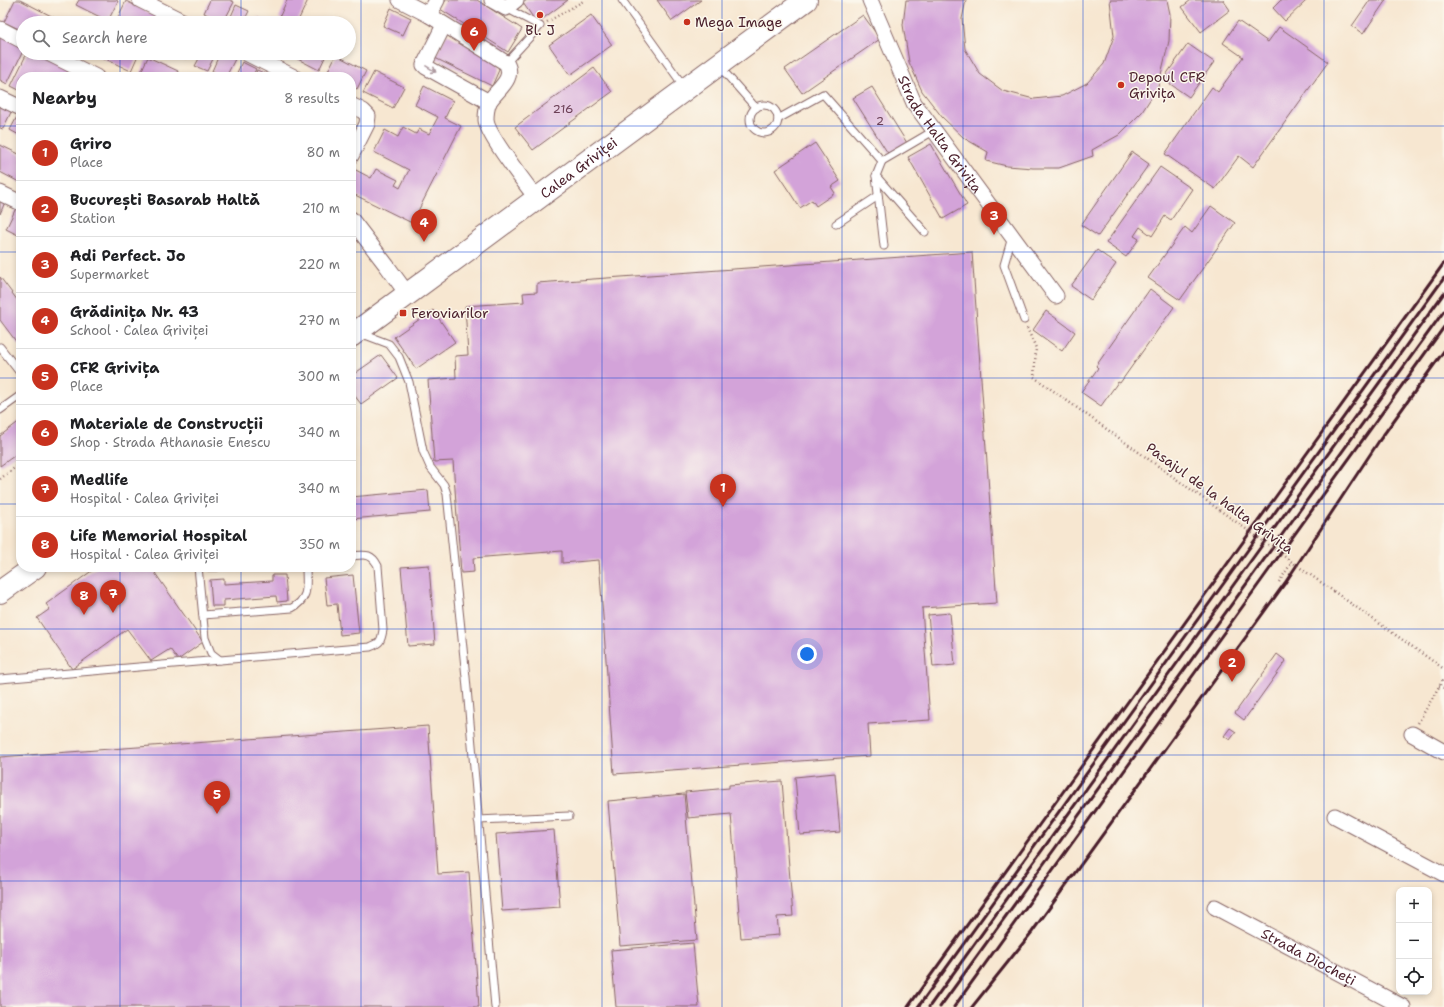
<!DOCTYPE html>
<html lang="en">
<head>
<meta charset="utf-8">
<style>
  :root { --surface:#fff; --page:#f2f2f2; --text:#202124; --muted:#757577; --line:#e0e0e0; --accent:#c8321e }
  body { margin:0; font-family:"Shantell Sans",sans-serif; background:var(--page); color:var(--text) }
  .controls { position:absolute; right:12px; bottom:12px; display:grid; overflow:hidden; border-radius:8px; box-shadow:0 2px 6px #0003 }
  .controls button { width:36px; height:36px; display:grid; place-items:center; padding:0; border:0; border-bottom:1px solid var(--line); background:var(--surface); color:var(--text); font:20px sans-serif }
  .you { position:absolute; left:807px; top:654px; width:14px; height:14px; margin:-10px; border:3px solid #fff; border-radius:50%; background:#1a73e8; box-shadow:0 0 0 6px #1a73e833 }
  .badge { display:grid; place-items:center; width:26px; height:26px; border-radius:50%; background:var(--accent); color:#fff; font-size:13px; font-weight:700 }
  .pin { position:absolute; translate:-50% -33px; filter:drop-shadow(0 1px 2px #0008) }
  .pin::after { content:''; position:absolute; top:21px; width:14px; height:12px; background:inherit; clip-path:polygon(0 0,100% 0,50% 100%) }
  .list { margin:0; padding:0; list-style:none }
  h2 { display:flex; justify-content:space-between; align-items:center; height:52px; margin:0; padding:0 16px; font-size:17px }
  h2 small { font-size:13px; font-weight:400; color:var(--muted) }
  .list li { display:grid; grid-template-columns:26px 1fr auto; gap:12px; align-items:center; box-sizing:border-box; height:56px; padding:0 16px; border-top:1px solid var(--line) }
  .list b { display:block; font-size:15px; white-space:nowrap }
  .list p { margin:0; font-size:13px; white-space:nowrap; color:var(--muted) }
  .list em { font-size:13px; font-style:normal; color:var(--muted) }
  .icon { flex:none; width:22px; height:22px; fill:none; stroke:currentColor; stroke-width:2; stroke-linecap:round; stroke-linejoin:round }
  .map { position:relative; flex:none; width:1444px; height:1007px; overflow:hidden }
  .search { position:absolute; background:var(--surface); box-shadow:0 2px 6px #0003; left:16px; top:16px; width:340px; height:44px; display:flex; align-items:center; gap:10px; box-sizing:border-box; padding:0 14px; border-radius:22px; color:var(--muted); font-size:15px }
  .panel { position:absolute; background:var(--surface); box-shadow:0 2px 6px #0003; left:16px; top:72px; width:340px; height:500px; border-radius:16px }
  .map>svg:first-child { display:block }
</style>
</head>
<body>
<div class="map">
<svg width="1444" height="1007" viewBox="0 0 1444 1007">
  <rect width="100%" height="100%" fill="#fbf7ec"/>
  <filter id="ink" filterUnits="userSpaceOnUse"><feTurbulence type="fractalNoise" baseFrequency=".025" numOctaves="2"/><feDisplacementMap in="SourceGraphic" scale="8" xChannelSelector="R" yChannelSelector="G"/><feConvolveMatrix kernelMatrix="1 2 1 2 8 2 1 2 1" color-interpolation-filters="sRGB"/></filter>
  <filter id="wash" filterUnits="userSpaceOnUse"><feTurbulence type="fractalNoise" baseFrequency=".012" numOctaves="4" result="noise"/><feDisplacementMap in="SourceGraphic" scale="16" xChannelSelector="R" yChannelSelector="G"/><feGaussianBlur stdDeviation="0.9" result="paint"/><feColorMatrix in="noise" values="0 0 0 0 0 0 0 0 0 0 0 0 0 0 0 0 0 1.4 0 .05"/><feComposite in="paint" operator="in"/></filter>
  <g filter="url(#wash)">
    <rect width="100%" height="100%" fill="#f7e7d1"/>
    <g id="blocks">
      <g fill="#d3a3d9">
        <polygon points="15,0 20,0 61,21 60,23 23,23 23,31 4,22"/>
        <polygon points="79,0 116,0 118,1 108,21 76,5"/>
        <polygon points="210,0 230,0 234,2 223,23 204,13"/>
        <polygon points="287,0 308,0 297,23 290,23 279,18"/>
        <polygon points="446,0 477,0 522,29 508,52 440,9"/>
        <polygon points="527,0 568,0 537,23 523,3"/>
        <polygon points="657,0 701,0 672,21"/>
        <polygon points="906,0 966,0 962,19 965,49 980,74 1003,91 1034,99 1062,96 1087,83 1104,64 1114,36 1110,0 1167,0 1170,14 1169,41 1158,87 1142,112 1119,135 1092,150 1093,156 1059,168 1033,168 1007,166 986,161 988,152 964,138 942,117 922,91 909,62 903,25"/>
        <polygon points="1191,0 1223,0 1230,10 1201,32 1182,7"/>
        <polygon points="1281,0 1307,0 1285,21 1273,8"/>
        <polygon points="1370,0 1386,0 1363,34 1352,26"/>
        <polygon points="126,1 156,16 153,23 119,23 116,21"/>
        <polygon points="236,5 249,11 243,23 228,23"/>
        <polygon points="391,8 411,18 403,35 383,26"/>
        <polygon points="591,15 612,45 570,75 549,45"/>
        <polygon points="863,15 880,39 802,93 785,69"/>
        <polygon points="258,17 271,23 256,23"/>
        <polygon points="69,19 78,23 67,23"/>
        <polygon points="1238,21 1268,42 1279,27 1328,62 1253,167 1239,156 1215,189 1165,154 1212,87 1218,92 1243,57 1223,43"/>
        <polygon points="0,33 23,45 23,51 7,84 0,80"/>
        <polygon points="447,34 497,60 499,70 492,86 435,58"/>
        <polygon points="1188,44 1214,62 1189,97 1163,79"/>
        <polygon points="27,53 41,53 70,67 65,77 21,77 21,91 11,86"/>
        <polygon points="101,53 139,53 131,71 99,56"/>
        <polygon points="174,53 188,53 186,59"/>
        <polygon points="202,53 216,53 207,71 195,66"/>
        <polygon points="220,53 223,53 235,59 226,77 212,71"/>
        <polygon points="286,53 327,53 319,70"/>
        <polygon points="336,55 366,71 357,89 351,86 351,77 334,77 327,73"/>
        <polygon points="148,57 178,71 176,77 139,76"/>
        <polygon points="242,62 256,69 252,77 235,77"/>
        <polygon points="594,68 612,92 533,150 515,127"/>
        <polygon points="257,70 272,77 254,77"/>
        <polygon points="374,72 404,87 393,108 363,93"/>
        <polygon points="424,86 453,101 445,118 461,126 412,223 351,193 351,171 352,168 371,178 376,169 398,180 395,185 400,188 409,170 374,152 385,130 398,137 403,127 416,134 419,129 429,134 438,117 415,105"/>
        <polygon points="872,87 907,143 889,155 853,98"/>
        <polygon points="0,104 12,110 3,129 0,128"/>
        <polygon points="19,113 21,114 21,136 10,130"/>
        <polygon points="815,143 840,181 831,187 835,193 816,206 812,200 800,208 775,170"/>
        <polygon points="931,144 967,205 943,219 908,157"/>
        <polygon points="0,145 21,155 21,183 0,172"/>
        <polygon points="1132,152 1149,164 1098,236 1081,225"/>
        <polygon points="1160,167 1192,189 1171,220 1165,216 1152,236 1140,227 1134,236 1139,239 1126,257 1106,243"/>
        <polygon points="0,199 5,202 0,214"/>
        <polygon points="1211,206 1235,223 1180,300 1148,278 1185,227 1192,233"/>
        <polygon points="16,208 21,210 21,233 20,236 6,229"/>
        <polygon points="1097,250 1116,264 1091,300 1071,286"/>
        <polygon points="972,252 997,603 922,608 930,720 868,724 870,756 614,774 599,560 562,563 562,551 473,558 474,572 461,573 453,461 434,462 428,380 456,378 455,356 468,355 465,306 524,302 523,293 537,292 537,283"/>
        <polygon points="0,277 21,305 21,348 0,320"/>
        <polygon points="1150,289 1174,307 1120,383 1118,382 1101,406 1081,392 1098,368 1096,366"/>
        <polygon points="433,310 455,342 416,369 394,337"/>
        <polygon points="1046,311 1075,332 1062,351 1033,330"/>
        <polygon points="381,355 398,378 361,404 351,391 351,376"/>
        <polygon points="21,420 21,451 0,466 0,436"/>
        <polygon points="428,490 430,512 351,519 351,497"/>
        <polygon points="429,565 435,644 408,646 401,567"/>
        <polygon points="97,567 163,567 155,573 203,642 178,660 170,649 151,661 127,629 72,669 37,618 50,609 46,604"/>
        <polygon points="272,575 285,575 287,601 277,602 276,596 224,600 224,606 212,606 210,580 224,579 224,584 272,581"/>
        <polygon points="353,575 359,633 340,635 337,604 327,605 324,578"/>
        <polygon points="950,613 955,665 933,667 928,615"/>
        <polygon points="1277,654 1286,661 1244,720 1235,713"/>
        <polygon points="428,726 438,874 469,872 479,1007 0,1007 0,757"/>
        <polygon points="1230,728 1236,732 1230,740 1224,736"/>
        <polygon points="835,773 840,832 800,835 795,777"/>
        <polygon points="782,781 793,916 777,917 779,935 741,938 731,814 688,818 685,792 729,788 729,785"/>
        <polygon points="684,794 697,940 620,946 608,801"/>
        <polygon points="554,830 560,907 502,911 496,834"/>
        <polygon points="693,943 699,1007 616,1007 611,950"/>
      </g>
    </g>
  </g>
  <g filter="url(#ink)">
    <use href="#blocks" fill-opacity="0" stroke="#876565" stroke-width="1"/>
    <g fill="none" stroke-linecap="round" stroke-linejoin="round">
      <defs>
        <g id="service">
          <polyline points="622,0 685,88"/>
          <polyline points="506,8 540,26 506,63"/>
          <polyline points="720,67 756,108"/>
          <circle cx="764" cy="119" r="14"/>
          <polyline points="778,119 823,94 882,161 876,176 884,246"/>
          <polyline points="882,161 935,130"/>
          <polyline points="876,176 925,232"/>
          <polyline points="836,224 878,196"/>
          <polyline points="1012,237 1004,265 1024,320"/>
          <polyline points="360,333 389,344 399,357 409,382 423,451 430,467 444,485 447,494 466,677 495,1007"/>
          <polyline points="0,347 21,374"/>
          <polyline points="0,410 21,395"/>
          <path d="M 198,567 L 205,638 L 211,653 L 220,660 L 370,647 C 380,643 381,642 383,630 L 378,566 C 371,552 364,555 351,556"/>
          <polyline points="209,567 217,567"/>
          <path d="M 203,615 L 292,608 C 310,598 306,586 306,567"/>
          <polyline points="0,679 220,660"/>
          <polyline points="478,820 569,816"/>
        </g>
        <g id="minor">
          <polyline points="140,0 186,23"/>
          <path d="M 400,0 L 429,15 L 506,63 C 516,79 496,90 489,102 C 487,107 486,115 486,120 C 487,135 526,184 537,199"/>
          <polyline points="492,0 506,8 516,0"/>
          <path id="s1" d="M 870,0 L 914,103 L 1056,296"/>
          <polyline points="429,15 437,0"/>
          <polyline points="444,25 424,65 426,67 489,102"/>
          <polyline points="0,29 23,41"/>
          <polyline points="48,53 96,77"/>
          <polyline points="246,53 294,77"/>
          <polyline points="0,98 21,108"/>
          <polyline points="351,105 363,111 368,116 367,124 351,156"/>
          <polyline points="0,193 21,203"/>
          <polyline points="351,219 387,266 408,295"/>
          <polyline points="1412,734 1444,752"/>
          <polyline points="1335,816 1444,874"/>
          <path id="s2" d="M 1215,907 L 1403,1007"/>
        </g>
        <g id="primary">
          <path id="s3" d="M 351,336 L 806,0"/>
          <polyline points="0,592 35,567"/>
        </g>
      </defs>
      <use href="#service" stroke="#876565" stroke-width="9"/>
      <use href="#minor" stroke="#876565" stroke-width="17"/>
      <use href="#primary" stroke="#876565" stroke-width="24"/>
      <g stroke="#876565" stroke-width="2.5" stroke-dasharray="1 3" stroke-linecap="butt">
        <polyline points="547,22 585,0"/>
        <polyline points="1027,328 1036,348 1034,377"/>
        <polyline points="0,479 21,463"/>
        <polyline points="1279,582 1292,562"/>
        <polyline points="1439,686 1444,688"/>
        <polyline points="1418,723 1444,678"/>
      </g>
      <use href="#service" stroke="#fff" stroke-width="7"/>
      <use href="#minor" stroke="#fff" stroke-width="15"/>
      <use href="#primary" stroke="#fff" stroke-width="22"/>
      <g stroke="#4a1f2b" stroke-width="3">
        <polyline points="908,1007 1444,263"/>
        <polyline points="918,1007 1444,278"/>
        <polyline points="929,1007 1444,293"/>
        <polyline points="940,1007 1444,311"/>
        <polyline points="954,1007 1444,327"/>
        <polyline points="972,1007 1032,932 1285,583 1379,441 1444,351"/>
      </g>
      <polyline stroke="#876565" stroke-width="2.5" stroke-dasharray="1 3" stroke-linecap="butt" points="1034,377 1292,562 1444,669"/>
    </g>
    <defs><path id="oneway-shaft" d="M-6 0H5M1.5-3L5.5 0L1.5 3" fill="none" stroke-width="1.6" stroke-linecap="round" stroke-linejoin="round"/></defs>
    <use stroke="#ae9aa0" href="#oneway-shaft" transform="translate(431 69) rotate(32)"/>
  </g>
  <path fill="none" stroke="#1d4ed8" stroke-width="1" stroke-opacity="0.55" d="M 120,0 L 120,23M 241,0 L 241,23M 361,0 L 361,1007M 481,0 L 481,1007M 602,0 L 602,1007M 722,0 L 722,1007M 842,0 L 842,1007M 963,0 L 963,1007M 1083,0 L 1083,1007M 1203,0 L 1203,1007M 1324,0 L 1324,1007M 120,53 L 120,77M 241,53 L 241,77M 0,126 L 21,126M 351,126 L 1444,126M 0,252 L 21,252M 351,252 L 1444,252M 0,378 L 21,378M 351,378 L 1444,378M 0,504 L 21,504M 351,504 L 1444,504M 120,567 L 120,1007M 241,567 L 241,1007M 0,629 L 1444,629M 0,755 L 1444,755M 0,881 L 1444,881"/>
  <g fill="#c8321e" stroke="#fbf7ec" stroke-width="1.5">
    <circle cx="540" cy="15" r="4"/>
    <circle cx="687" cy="22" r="4"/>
    <circle cx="1121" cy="85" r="4"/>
    <rect x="399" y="309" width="8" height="8" rx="2"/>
  </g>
  <g text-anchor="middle" stroke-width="3" stroke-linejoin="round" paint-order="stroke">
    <g font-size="12" fill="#6c4056">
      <text x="563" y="113">216</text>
      <text x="880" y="125">2</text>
    </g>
    <g font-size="14" fill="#4a1f2b" stroke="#fbf7ec" text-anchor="start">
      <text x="695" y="27">Mega Image</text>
      <text x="540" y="35" text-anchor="middle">Bl. J</text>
      <text x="1129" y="82">Depoul CFR<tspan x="1129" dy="16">Grivița</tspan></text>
      <text x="411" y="318">Feroviarilor</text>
    </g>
    <g font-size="14" fill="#4a1f2b" stroke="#fbf7ec">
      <text dy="5" stroke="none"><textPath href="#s1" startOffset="152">Strada Halta Grivița</textPath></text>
      <text dy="5" stroke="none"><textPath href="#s3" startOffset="283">Calea Griviței</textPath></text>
      <text transform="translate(1220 498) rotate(36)" y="5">Pasajul de la halta Grivița</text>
      <text dy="5" stroke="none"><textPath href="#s2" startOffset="106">Strada Diocheți</textPath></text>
    </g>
  </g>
</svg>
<div class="controls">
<button>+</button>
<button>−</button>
<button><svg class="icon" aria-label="locate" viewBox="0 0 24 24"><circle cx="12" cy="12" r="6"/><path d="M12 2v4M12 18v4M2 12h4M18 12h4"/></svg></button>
</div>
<div class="you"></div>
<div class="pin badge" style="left:723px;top:507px">1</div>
<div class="pin badge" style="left:1232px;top:682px">2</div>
<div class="pin badge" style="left:994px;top:235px">3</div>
<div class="pin badge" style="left:424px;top:242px">4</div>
<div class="pin badge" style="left:217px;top:814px">5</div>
<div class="pin badge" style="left:474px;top:51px">6</div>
<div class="pin badge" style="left:113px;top:613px">7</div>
<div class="pin badge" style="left:84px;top:615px">8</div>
<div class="search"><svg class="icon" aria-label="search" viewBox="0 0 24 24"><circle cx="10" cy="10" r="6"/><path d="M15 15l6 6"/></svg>Search here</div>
<section class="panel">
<h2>Nearby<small>8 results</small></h2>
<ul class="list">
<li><span class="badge">1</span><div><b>Griro</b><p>Place</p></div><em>80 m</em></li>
<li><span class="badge">2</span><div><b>București Basarab Haltă</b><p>Station</p></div><em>210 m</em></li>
<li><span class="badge">3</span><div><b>Adi Perfect. Jo</b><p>Supermarket</p></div><em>220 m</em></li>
<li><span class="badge">4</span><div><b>Grădinița Nr. 43</b><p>School · Calea Griviței</p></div><em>270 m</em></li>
<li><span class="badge">5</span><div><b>CFR Grivița</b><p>Place</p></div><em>300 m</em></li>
<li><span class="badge">6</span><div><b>Materiale de Construcții</b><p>Shop · Strada Athanasie Enescu</p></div><em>340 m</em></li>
<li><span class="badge">7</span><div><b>Medlife</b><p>Hospital · Calea Griviței</p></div><em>340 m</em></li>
<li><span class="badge">8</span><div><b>Life Memorial Hospital</b><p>Hospital · Calea Griviței</p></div><em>350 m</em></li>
</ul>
</section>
</div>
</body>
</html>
